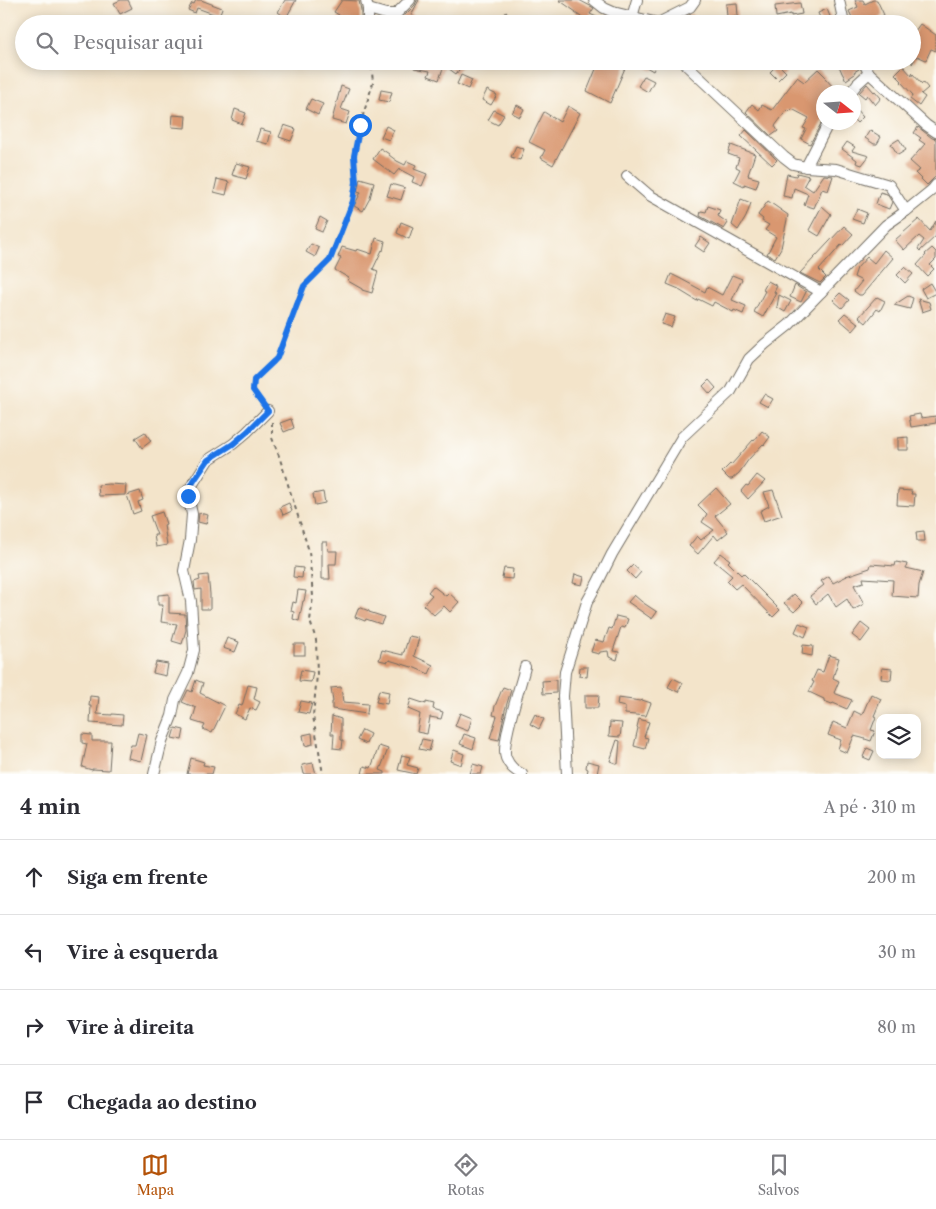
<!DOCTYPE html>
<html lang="pt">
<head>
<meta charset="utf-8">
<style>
  :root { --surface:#fff; --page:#f7f7f7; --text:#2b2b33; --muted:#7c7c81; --line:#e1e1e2; --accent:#b45309 }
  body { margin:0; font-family:"Libre Caslon Text",serif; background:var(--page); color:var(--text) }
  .controls { position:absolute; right:15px; bottom:15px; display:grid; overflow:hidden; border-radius:10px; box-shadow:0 2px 12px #0003 }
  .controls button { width:45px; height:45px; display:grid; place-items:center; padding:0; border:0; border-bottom:1px solid var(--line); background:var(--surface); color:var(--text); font:25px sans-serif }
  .compass { position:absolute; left:816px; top:85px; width:45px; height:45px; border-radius:50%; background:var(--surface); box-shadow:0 2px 12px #0003; rotate:107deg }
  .stop { position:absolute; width:15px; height:15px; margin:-11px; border:4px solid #1a73e8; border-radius:50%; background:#fff }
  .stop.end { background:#1a73e8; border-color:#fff; box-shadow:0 1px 5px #0008 }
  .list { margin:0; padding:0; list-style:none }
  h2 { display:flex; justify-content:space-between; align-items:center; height:65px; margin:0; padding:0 20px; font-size:21px }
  h2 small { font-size:16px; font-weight:400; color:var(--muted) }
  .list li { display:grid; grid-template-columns:32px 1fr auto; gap:15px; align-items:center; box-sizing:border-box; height:75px; padding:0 20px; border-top:1px solid var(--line) }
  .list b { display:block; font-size:19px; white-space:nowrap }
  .list em { font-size:16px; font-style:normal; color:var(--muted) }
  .icon { flex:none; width:28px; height:28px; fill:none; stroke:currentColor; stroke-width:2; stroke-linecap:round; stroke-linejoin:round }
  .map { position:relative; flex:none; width:936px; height:774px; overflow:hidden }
  .search { position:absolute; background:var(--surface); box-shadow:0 2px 12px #0003; left:15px; right:15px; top:15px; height:55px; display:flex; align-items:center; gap:12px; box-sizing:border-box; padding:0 18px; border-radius:28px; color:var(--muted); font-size:19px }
  .sheet { height:365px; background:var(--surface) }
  nav { display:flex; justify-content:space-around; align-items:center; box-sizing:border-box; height:70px; border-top:1px solid var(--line); background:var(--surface); font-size:14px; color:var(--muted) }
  nav a { display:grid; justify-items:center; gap:2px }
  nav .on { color:var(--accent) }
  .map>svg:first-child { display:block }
</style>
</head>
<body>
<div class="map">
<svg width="936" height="774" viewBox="0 0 936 774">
  <rect width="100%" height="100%" fill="#fdfcf7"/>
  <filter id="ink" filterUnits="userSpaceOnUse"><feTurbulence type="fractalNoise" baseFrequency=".02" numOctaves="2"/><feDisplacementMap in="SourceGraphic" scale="10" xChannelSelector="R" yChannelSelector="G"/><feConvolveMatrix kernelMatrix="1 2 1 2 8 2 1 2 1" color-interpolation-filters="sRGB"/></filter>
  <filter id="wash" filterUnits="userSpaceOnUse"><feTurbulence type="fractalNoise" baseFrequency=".0096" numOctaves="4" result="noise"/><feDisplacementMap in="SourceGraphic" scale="20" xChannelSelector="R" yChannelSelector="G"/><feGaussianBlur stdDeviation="1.12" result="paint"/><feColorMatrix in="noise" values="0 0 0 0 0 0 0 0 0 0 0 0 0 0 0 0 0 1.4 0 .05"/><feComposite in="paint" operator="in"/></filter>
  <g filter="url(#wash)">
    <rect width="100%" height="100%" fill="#f3e4ca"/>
    <g id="blocks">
      <g fill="#d9976f">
        <polygon points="121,0 128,0 132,8 120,14 114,3"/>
        <polygon points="196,0 201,0 222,8 219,16 197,8 195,13 188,10 192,3 194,4"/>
        <polygon points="285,0 296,0 286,18 278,12"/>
        <polygon points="342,0 359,1 361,10 361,23 347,20 346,24 337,24 339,15 334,12"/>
        <polygon points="417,0 419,0 411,15 422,24 396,24 397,21 401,19 415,5"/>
        <polygon points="559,0 579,0 594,8 590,14 611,24 592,24 575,13 576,12"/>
        <polygon points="855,0 863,0 865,4 873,0 877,0 884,15 877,20 879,24 855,24 849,11 858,7"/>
        <polygon points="737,3 738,16 727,17 726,4"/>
        <polygon points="800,3 802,14 791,16 791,14 776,17 775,6"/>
        <polygon points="827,9 831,19 822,23 818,13"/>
        <polygon points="506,12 527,24 509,24 502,20"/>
        <polygon points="691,14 699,24 674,24 678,21"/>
        <polygon points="920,24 936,35 936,51 931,49 926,60 917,56 912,64 912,35"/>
        <polygon points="416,61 453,61 461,67 456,74 444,65 439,80 428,76 430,71 414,68"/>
        <polygon points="598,61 628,61 610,103 587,91 596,69 595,69"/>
        <polygon points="636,61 653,61 657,63 653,71"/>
        <polygon points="837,61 848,61 849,65 856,61 859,69 854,72 855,74 846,80 842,73"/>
        <polygon points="778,64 786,72 778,80 770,72"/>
        <polygon points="903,66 912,76 912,73 922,84 923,82 928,88 921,94 925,97 919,106 910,99 913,95 901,82 902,81 895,74"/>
        <polygon points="818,69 826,77 825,78 835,89 831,92 824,92 824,118 810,144 801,139 806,129 803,128 809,118 792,109 789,112 787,110 775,126 778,131 771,136 746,112 752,104 759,110 762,105 772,110 797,77 804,82"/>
        <polygon points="461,75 472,80 468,89 457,84"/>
        <polygon points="644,76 654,81 648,92 638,86"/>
        <polygon points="867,84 874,92 875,91 881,98 875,105 867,95 865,98 859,93"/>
        <polygon points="341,86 349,89 341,109 350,112 346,124 332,120"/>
        <polygon points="381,90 392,92 389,102 379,100"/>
        <polygon points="487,90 497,95 491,105 482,100"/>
        <polygon points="311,99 323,104 318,115 306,109"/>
        <polygon points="517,105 524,109 520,117 512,113"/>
        <polygon points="568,106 580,113 553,165 541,158 545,150 529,142 544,112 560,122"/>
        <polygon points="854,107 863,117 857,123 854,120"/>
        <polygon points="235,109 246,113 242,124 232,120"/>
        <polygon points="494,110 504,115 498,125 488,120"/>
        <polygon points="173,115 186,116 185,128 172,127"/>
        <polygon points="284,125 296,129 291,141 279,137"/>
        <polygon points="386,126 394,130 389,140 381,137"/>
        <polygon points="918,127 932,138 936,139 936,176 927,185 915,173 920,170 910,161 925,144 919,140 921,138 914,133"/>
        <polygon points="260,129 271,132 268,144 256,141"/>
        <polygon points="746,130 777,160 772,165 741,136"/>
        <polygon points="870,130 881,137 877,144 874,144 865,138"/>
        <polygon points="899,139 906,150 898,155 891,144"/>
        <polygon points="847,142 855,147 852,151 869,156 862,165 856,163 857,160 842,149"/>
        <polygon points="731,145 755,154 748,175 749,175 748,176 759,179 756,188 744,184 744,186 734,181 740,169 736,167 739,158 728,154"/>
        <polygon points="516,146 524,149 520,160 511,157"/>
        <polygon points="380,148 389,154 389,155 397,161 405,165 407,161 416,165 414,169 427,174 422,186 412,182 414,177 399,169 394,175 373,159"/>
        <polygon points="236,163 250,167 246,179 232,175"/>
        <polygon points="797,173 809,176 804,185 813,191 824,175 833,176 828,191 822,189 814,208 804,205 808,194 794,188 792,198 783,196 787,174 796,176"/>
        <polygon points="360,178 374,182 370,198 363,211 354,206 361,192 357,191"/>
        <polygon points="217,179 229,182 226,195 214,192"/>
        <polygon points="391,184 405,188 401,200 387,196"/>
        <polygon points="880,192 887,194 892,202 889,209 876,204"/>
        <polygon points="741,199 751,203 746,217 738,230 732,225"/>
        <polygon points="768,201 788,215 781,248 775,258 767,254 776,237 765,230 769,225 762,221 763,219 758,215"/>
        <polygon points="708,206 720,210 718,216 728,223 724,229 700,216 701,211 706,212"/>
        <polygon points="822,206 831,214 819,236 809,230"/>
        <polygon points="857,209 867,213 863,223 852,219"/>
        <polygon points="320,217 327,221 322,232 315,229"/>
        <polygon points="919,219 930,231 936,221 936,236 920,251 918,249 924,240 919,236 904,250 895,240"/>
        <polygon points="401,222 413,227 409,239 397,233"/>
        <polygon points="844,226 853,234 842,246 841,245 819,270 826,277 820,283 800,273"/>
        <polygon points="701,237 710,243 704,252 695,246"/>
        <polygon points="376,238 385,241 383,251 382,250 373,269 378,271 372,293 362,290 362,289 348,281 349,278 335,270 341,258 338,257 342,247 356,251 357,249 372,254"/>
        <polygon points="311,244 319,248 315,257 306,252"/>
        <polygon points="932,248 936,252 936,259 930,265 934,269 927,276 917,265 926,255 925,254"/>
        <polygon points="884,250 893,258 862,295 859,295 854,291 862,281 854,277 857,268 867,257 874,263"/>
        <polygon points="905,267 913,274 905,283 897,275"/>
        <polygon points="671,274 681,279 705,292 707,287 722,295 732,275 742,279 732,300 746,306 743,314 734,310 733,312 714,302 712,306 698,299 697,301 679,290 679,289 667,284"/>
        <polygon points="768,281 777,286 774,292 776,293 763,317 754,312 765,291 763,290"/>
        <polygon points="930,283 936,293 926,298 921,289"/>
        <polygon points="795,285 806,292 801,302 790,297"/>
        <polygon points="840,293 849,300 842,308 833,300"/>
        <polygon points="779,295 791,301 785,312 777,307"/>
        <polygon points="908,296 913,298 910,309 894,305"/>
        <polygon points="877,297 885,301 880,311 877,309 866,323 859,317"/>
        <polygon points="918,299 929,302 931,309 922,312"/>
        <polygon points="845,313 859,324 853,331 839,319"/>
        <polygon points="665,314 675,317 671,327 661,324"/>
        <polygon points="709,380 716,388 710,394 703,386"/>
        <polygon points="764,394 773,399 768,407 759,402"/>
        <polygon points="920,414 921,418 936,416 936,423 911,427 909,416"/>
        <polygon points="291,419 294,428 284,432 280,423"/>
        <polygon points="762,431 770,437 764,445 763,444 749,459 739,473 732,479 729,479 722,472 730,464 731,465 753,440 754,441"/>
        <polygon points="145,432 151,441 142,448 135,438"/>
        <polygon points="908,437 908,450 898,450 898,438"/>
        <polygon points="757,475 765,481 748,499 741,491 746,485 748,486"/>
        <polygon points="109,484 126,485 125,495 99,496 98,485"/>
        <polygon points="716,488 730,504 715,516 728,532 718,540 714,535 698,554 689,546 697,536 701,540 714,530 702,522 707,514 698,505"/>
        <polygon points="773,490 782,515 764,521 760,511 769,506 764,492"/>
        <polygon points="898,490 912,491 911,494 915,494 914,506 897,505"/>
        <polygon points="140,491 143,500 138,502 141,511 133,514 127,495"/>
        <polygon points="323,492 325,503 315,505 313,494"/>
        <polygon points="289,503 292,511 283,515 280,507"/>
        <polygon points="162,512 166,524 164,525 167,545 156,547 154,535 157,535 150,516"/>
        <polygon points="199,513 208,515 206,524 198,522"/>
        <polygon points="924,531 925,541 917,541 916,532"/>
        <polygon points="322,542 327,542 328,551 337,551 336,564 329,564 330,579 322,579"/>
        <polygon points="721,553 730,560 728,562 741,575 743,573 780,610 773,617 741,584 735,589 727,581 732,576 714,561"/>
        <polygon points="896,562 907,564 906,568 923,572 919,585 918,598 892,596 893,580 863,578 864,582 854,585 864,604 853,610 847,599 836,607 828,594 816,604 810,596 824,585 821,581 829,576 833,583 847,576 846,576 870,568 871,564 895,566"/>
        <polygon points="633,565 641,572 635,579 627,571"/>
        <polygon points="294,567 303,568 302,578 293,577"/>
        <polygon points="504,568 513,569 512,579 502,578"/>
        <polygon points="575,574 584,577 582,585 573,583"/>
        <polygon points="208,575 210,594 210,609 201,609 201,589 195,590 194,582 200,580 199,576"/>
        <polygon points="433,586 446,596 449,593 459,602 450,612 444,606 434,615 423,605 432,595 428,592"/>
        <polygon points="298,590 306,591 304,601 303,601 299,621 293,619 294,612 291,611 293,602 296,603"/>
        <polygon points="169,594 169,613 185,614 186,630 182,644 172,641 177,624 161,622 163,605 158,605 158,595"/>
        <polygon points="794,594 803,603 794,612 784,603"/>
        <polygon points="634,595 642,602 657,612 652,619 628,602"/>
        <polygon points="359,607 369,611 369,612 384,617 381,624 366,619 365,621 355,617"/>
        <polygon points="616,616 628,619 625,628 621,627 613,651 619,652 617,660 609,657 608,651 600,652 599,654 591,652 595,640 604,642 609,628 612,629"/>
        <polygon points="799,623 809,627 805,637 795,632"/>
        <polygon points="861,623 870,630 861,642 852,635"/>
        <polygon points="409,636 419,638 414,656 433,665 429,674 415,668 389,660 388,662 379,660 382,650 403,655 403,652 404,652"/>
        <polygon points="227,638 239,642 235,652 223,648"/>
        <rect x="294" y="644" width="11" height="11"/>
        <polygon points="803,645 813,646 812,656 802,654"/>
        <polygon points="829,655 839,658 833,678 839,681 834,693 852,700 847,709 833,703 832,704 824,701 824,699 809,692 814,682 812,681 817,670 823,672"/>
        <polygon points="156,662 168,664 166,676 153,673"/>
        <polygon points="580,667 588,667 587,677 579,676"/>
        <polygon points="882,668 892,669 891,680 881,679"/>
        <polygon points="301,670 313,672 311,682 299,681"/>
        <polygon points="673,678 683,683 678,692 668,687"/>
        <polygon points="196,680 203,683 200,693 225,706 212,733 203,729 205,725 192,721 196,708 182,702 188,690 192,692"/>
        <polygon points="556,680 556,693 543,694 542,681"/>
        <polygon points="248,685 257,687 254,699 260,702 256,710 250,708 245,719 235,714 239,705 242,706"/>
        <polygon points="341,687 343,702 368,704 367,714 332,709 332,702 333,702 331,688"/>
        <polygon points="503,687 511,690 505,710 499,740 490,738 497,716 493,715 495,706"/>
        <polygon points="379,690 389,692 387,704 376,702"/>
        <polygon points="871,694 881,699 874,716 876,717 871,730 875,731 871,741 862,738 854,736 847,753 838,749 841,740 828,735 833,722 847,728 854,711 862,715"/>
        <polygon points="585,695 599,695 598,708 585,708"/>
        <polygon points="90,696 99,697 97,714 112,715 112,714 123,715 122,725 90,723 91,706 89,706"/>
        <polygon points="618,698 641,701 642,700 651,703 646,716 625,714 625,707 617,705"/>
        <polygon points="411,699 426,704 426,702 434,704 433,709 443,712 441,719 430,717 427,734 417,732 420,714 408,709"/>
        <polygon points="301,701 312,703 309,714 298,712"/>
        <polygon points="460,713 472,718 468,731 455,726"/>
        <polygon points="535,714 544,719 539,729 530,724"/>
        <polygon points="332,716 341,719 341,740 343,740 342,749 333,748 334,734 331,734"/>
        <polygon points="639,719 649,722 644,737 648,738 645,749 634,746 638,728 637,727"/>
        <polygon points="610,722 622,723 620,737 609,736"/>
        <polygon points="175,728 184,730 182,740 172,738"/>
        <polygon points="362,730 370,734 366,744 357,740"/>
        <polygon points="138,733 147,735 141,761 128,758 131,745 135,745"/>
        <polygon points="312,733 313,744 305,746 303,735"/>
        <polygon points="82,734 92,735 92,741 111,741 109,770 92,769 92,770 82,767 87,744 82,743"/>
        <polygon points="464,734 476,738 473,749 460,744"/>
        <polygon points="422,739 432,741 429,751 419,749"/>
        <polygon points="617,740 620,741 618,764 610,761"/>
        <polygon points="379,746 388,749 380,770 385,772 385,774 362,774 364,766 371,768"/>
        <polygon points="867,748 874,751 870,760 863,757"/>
        <polygon points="454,750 464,754 461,765 450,761"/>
        <polygon points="402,755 410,757 407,765 418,768 416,774 398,770"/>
        <polygon points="191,758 204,762 203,765 214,767 212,774 187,774"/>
        <polygon points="587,761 599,764 597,774 587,774 588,769 586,768"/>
        <polygon points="313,763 316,774 304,774 302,765"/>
        <polygon points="473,764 483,767 481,774 470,774"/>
      </g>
    </g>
  </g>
  <g filter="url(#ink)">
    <use href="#blocks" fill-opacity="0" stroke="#716c63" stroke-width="1"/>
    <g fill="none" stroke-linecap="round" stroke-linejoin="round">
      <defs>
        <g id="street">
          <polyline points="366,0 368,9 368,24"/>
          <polyline points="594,0 604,8 613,12 658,23 690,7 695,0"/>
          <polyline points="839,0 844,24"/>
          <polyline points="368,9 386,14 396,14 410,0"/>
          <polyline points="632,17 637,0"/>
          <polyline points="684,61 686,65 784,157 793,164 806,167 836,169 889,185 906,211"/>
          <polyline points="863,61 869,73 926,125 936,132"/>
          <polyline points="851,92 857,84 869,73"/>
          <polyline points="806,167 829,122"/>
          <polyline points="627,176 649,195 821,292"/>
          <polyline points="154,774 162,741 172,716 175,700 188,673 194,650 191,601 184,571 190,540 192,514 188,496 189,490 208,460 233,444 247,432 268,411"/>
          <path d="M 522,774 C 514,771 509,765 506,758 C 500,744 521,685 525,667"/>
          <polyline points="567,774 563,696 565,672 587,602 597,584 612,554 682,437 731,391 749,359 765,344 789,325 886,225 906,211 932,190 936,185"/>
        </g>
      </defs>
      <use href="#street" stroke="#716c63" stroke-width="12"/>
      <g stroke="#716c63" stroke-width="2" stroke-dasharray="4 4" stroke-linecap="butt">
        <polyline points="262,403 253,390 254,380 274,361 277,358 303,286 329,260 353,201 356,182 354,156 360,125 373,83 371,61"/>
        <polyline points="272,422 272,438 279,456 309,551 313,596 310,621 316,640 317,675 313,716 323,774"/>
      </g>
      <use href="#street" stroke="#fff" stroke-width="10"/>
    </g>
  </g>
  <g fill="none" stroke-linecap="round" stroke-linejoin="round" filter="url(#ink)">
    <polyline stroke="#1a73e8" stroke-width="6" points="188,496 189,488 208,460 233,444 247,432 268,411 253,390 254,380 274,361 277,358 304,286 330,260 353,201 356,182 354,156 360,125"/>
  </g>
</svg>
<div class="controls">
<button><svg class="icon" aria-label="layers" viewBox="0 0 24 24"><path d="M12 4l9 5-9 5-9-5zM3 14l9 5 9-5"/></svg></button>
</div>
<svg class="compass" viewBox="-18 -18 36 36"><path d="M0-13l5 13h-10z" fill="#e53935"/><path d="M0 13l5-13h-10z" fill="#7c7c81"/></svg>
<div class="stop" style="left:360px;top:125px"></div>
<div class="stop end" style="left:188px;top:496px"></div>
<div class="search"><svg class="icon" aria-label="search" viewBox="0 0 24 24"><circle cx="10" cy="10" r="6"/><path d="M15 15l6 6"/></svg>Pesquisar aqui</div>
</div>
<section class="sheet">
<h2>4 min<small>A pé · 310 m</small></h2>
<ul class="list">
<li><svg class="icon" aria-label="ahead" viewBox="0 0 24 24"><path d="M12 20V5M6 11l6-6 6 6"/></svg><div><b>Siga em frente</b></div><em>200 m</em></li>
<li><svg class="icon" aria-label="left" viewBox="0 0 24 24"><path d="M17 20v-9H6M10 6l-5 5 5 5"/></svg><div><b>Vire à esquerda</b></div><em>30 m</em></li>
<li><svg class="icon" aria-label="right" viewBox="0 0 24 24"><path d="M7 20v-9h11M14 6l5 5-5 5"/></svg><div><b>Vire à direita</b></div><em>80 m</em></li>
<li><svg class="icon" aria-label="arrive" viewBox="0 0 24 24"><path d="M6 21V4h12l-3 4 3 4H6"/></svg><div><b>Chegada ao destino</b></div></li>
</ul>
</section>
<nav>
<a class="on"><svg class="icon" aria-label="map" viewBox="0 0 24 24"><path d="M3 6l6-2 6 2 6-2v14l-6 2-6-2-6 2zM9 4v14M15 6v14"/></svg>Mapa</a>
<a><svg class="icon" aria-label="directions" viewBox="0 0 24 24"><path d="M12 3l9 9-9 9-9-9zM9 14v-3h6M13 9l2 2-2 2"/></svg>Rotas</a>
<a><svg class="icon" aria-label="saved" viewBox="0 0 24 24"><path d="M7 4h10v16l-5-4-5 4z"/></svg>Salvos</a>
</nav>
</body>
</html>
